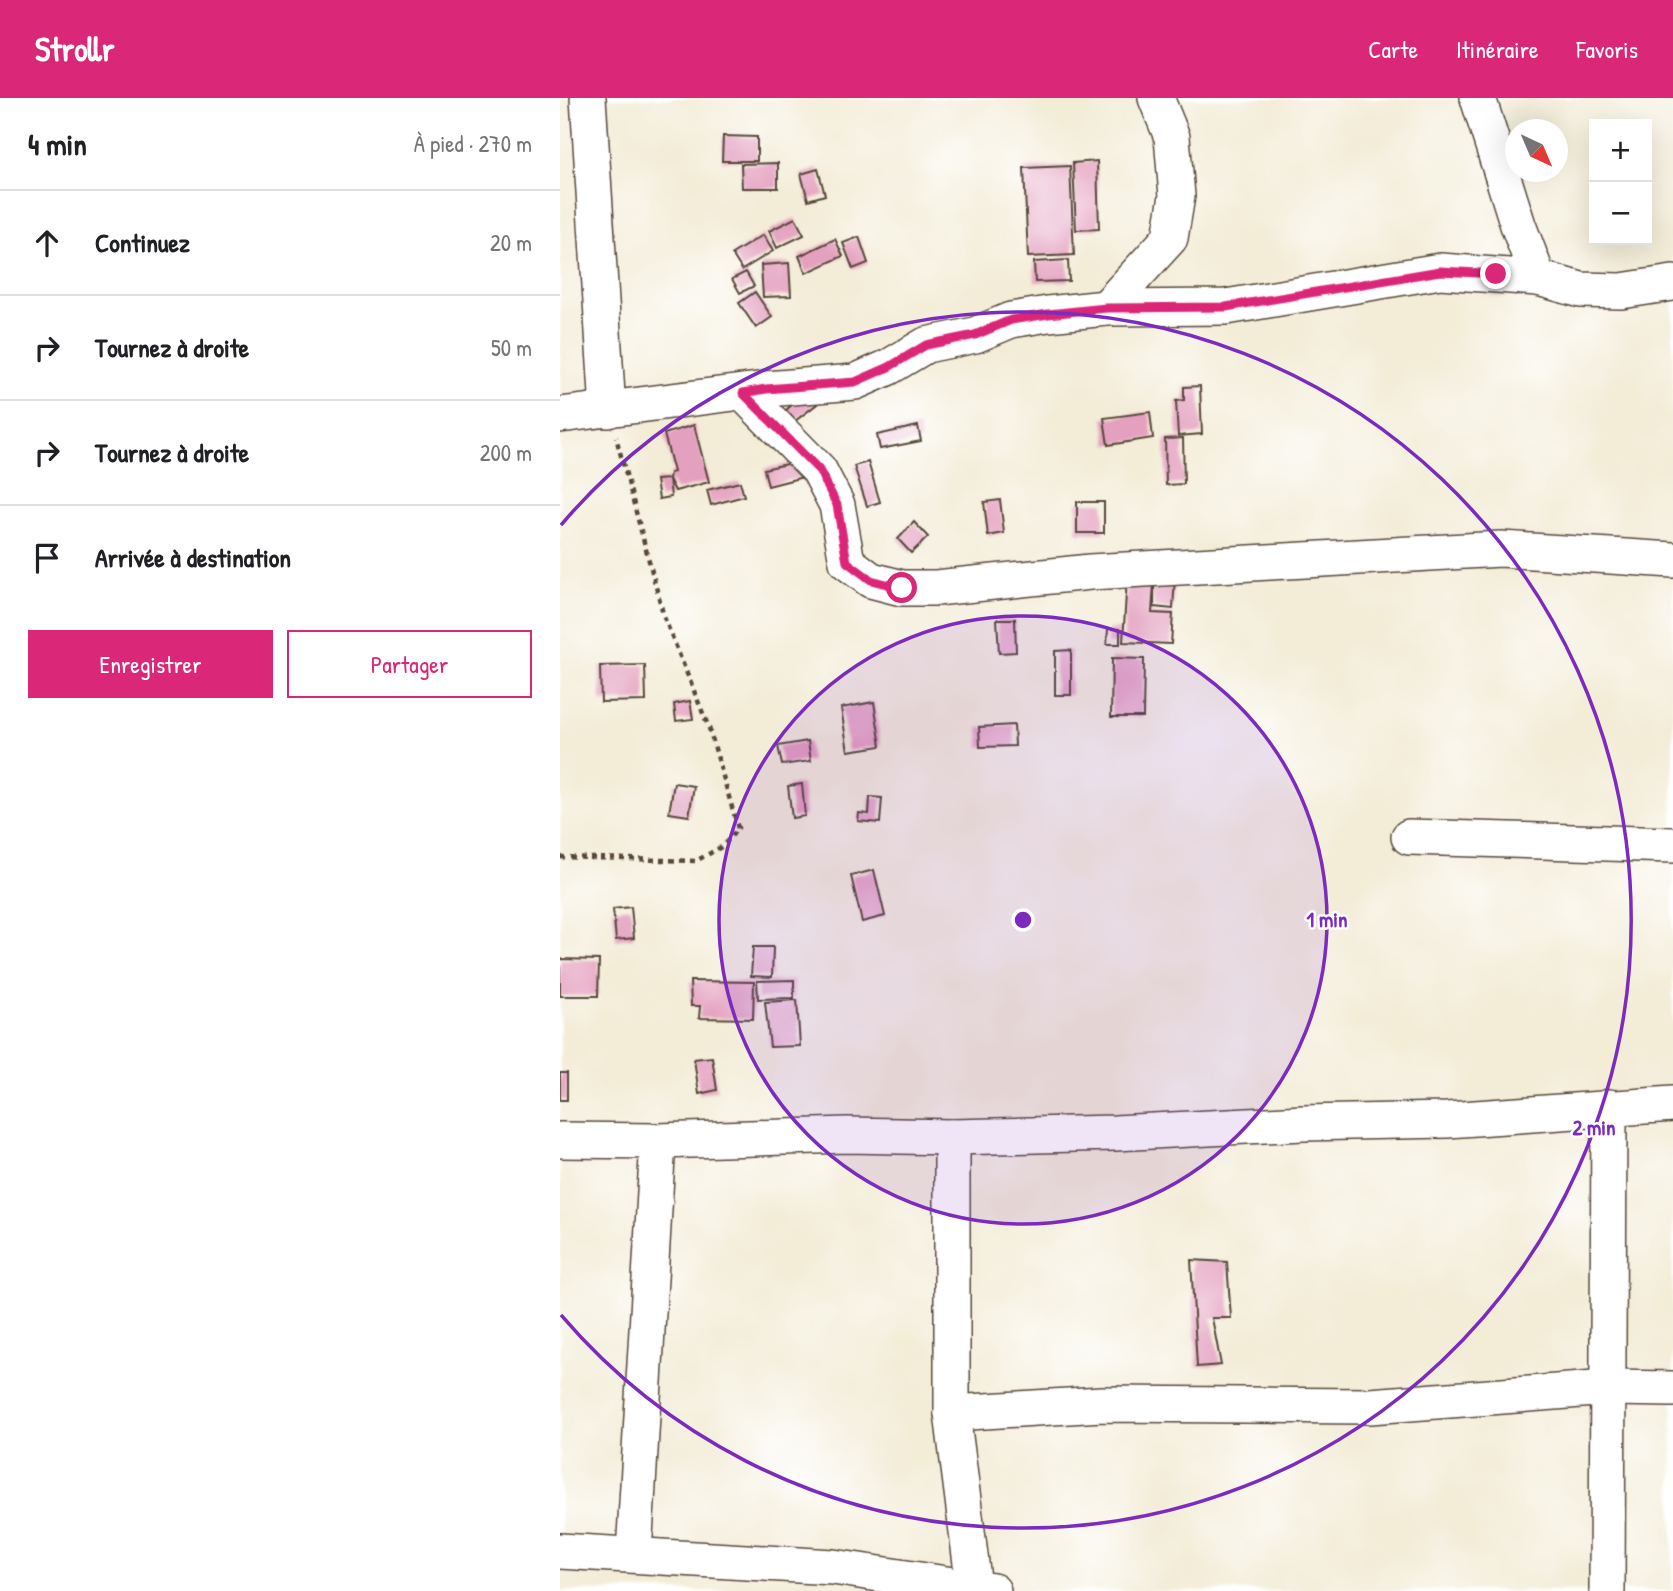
<!DOCTYPE html>
<html lang="fr">
<head>
<meta charset="utf-8">
<style>
  :root { --surface:#fff; --page:#f2f2f2; --text:#202124; --muted:#757577; --line:#e0e0e0; --accent:#db2777 }
  body { margin:0; font-family:"Patrick Hand",sans-serif; background:var(--page); color:var(--text) }
  .controls { position:absolute; right:21px; top:21px; display:grid; overflow:hidden; border-radius:0px; box-shadow:0 7px 28px #0002 }
  .controls button { width:63px; height:63px; display:grid; place-items:center; padding:0; border:0; border-bottom:2px solid var(--line); background:var(--surface); color:var(--text); font:35px sans-serif }
  .compass { position:absolute; left:945px; top:21px; width:63px; height:63px; border-radius:50%; background:var(--surface); box-shadow:0 7px 28px #0002; rotate:136deg }
  .stop { position:absolute; width:21px; height:21px; margin:-16px; border:5px solid #db2777; border-radius:50%; background:#fff }
  .stop.end { background:#db2777; border-color:#fff; box-shadow:0 2px 7px #0008 }
  .list { margin:0; padding:0; list-style:none }
  h2 { display:flex; justify-content:space-between; align-items:center; height:91px; margin:0; padding:0 28px; font-size:30px }
  h2 small { font-size:23px; font-weight:400; color:var(--muted) }
  .list li { display:grid; grid-template-columns:46px 1fr auto; gap:21px; align-items:center; box-sizing:border-box; height:105px; padding:0 28px; border-top:2px solid var(--line) }
  .list b { display:block; font-size:26px; white-space:nowrap }
  .list em { font-size:23px; font-style:normal; color:var(--muted) }
  .actions { display:flex; gap:14px; padding:21px 28px }
  .actions a { flex:1; padding:16px 0; border:2px solid var(--accent); border-radius:0px; text-align:center; font-size:24px; color:var(--accent) }
  .actions .main { background:var(--accent); color:#fff }
  .icon { flex:none; width:38px; height:38px; fill:none; stroke:currentColor; stroke-width:2; stroke-linecap:round; stroke-linejoin:round }
  .map { position:relative; flex:none; width:1113px; height:1493px; overflow:hidden }
  header { display:flex; align-items:center; gap:42px; box-sizing:border-box; height:98px; padding:0 35px; background:var(--accent); color:#fff }
  header strong { font-size:33px }
  nav { display:flex; gap:38px; margin-inline-start:auto; font-size:24px }
  main { display:flex }
  aside { flex:1; background:var(--surface) }
  .map>svg:first-child { display:block }
</style>
</head>
<body>
<header>
<strong>Strollr</strong>
<nav><a>Carte</a><a>Itinéraire</a><a>Favoris</a></nav>
</header>
<main>
<aside>
<h2>4 min<small>À pied · 270 m</small></h2>
<ul class="list">
<li><svg class="icon" aria-label="ahead" viewBox="0 0 24 24"><path d="M12 20V5M6 11l6-6 6 6"/></svg><div><b>Continuez</b></div><em>20 m</em></li>
<li><svg class="icon" aria-label="right" viewBox="0 0 24 24"><path d="M7 20v-9h11M14 6l5 5-5 5"/></svg><div><b>Tournez à droite</b></div><em>50 m</em></li>
<li><svg class="icon" aria-label="right" viewBox="0 0 24 24"><path d="M7 20v-9h11M14 6l5 5-5 5"/></svg><div><b>Tournez à droite</b></div><em>200 m</em></li>
<li><svg class="icon" aria-label="arrive" viewBox="0 0 24 24"><path d="M6 21V4h12l-3 4 3 4H6"/></svg><div><b>Arrivée à destination</b></div></li>
</ul>
<div class="actions"><a class="main">Enregistrer</a><a>Partager</a></div>
</aside>
<div class="map">
<svg width="1113" height="1493" viewBox="0 0 1113 1493">
  <rect width="100%" height="100%" fill="#fff"/>
  <filter id="ink" filterUnits="userSpaceOnUse"><feTurbulence type="fractalNoise" baseFrequency=".0143" numOctaves="2"/><feDisplacementMap in="SourceGraphic" scale="14" xChannelSelector="R" yChannelSelector="G"/><feConvolveMatrix kernelMatrix="1 2 1 2 8 2 1 2 1" color-interpolation-filters="sRGB"/></filter>
  <filter id="wash" filterUnits="userSpaceOnUse"><feTurbulence type="fractalNoise" baseFrequency=".00686" numOctaves="4" result="noise"/><feDisplacementMap in="SourceGraphic" scale="28" xChannelSelector="R" yChannelSelector="G"/><feGaussianBlur stdDeviation="1.57" result="paint"/><feColorMatrix in="noise" values="0 0 0 0 0 0 0 0 0 0 0 0 0 0 0 0 0 1.4 0 .05"/><feComposite in="paint" operator="in"/></filter>
  <g filter="url(#wash)">
    <rect width="100%" height="100%" fill="#f3ecd7"/>
    <g id="blocks">
      <g fill="#e4a1bf">
        <polygon points="163,38 197,39 197,63 162,63"/>
        <polygon points="537,63 539,131 516,132 513,65"/>
        <polygon points="218,65 218,90 182,90 181,66"/>
        <polygon points="510,68 514,157 468,159 464,70"/>
        <polygon points="258,71 265,97 248,102 241,76"/>
        <polygon points="235,120 244,137 217,150 209,133"/>
        <polygon points="203,137 213,153 182,172 172,156"/>
        <polygon points="299,139 308,165 293,171 283,145"/>
        <polygon points="275,141 283,158 246,175 239,158"/>
        <polygon points="508,162 509,183 475,184 474,164"/>
        <polygon points="229,165 231,198 203,199 201,167"/>
        <polygon points="186,174 194,188 180,195 172,181"/>
        <polygon points="195,194 212,219 196,230 179,205"/>
        <polygon points="640,288 642,336 618,338 616,303 624,302 624,289"/>
        <polygon points="251,291 261,303 235,323 226,312"/>
        <polygon points="590,314 593,340 548,347 544,320"/>
        <polygon points="134,327 149,384 115,393 109,381 110,375 114,374 104,336"/>
        <polygon points="358,328 361,343 320,351 317,337"/>
        <polygon points="623,340 624,386 606,387 605,341"/>
        <polygon points="240,363 243,379 208,388 204,371"/>
        <polygon points="308,364 320,404 307,408 294,368"/>
        <polygon points="109,381 111,399 99,401 96,382"/>
        <polygon points="180,384 184,398 151,407 147,392"/>
        <polygon points="440,402 444,435 428,438 424,404"/>
        <rect x="517" y="404" width="27" height="31"/>
        <polygon points="354,424 368,439 351,455 338,441"/>
        <polygon points="615,479 613,511 594,509 594,486 592,515 613,516 611,546 563,544 567,480"/>
        <polygon points="437,521 455,521 456,554 439,555"/>
        <polygon points="548,531 560,531 560,546 547,546"/>
        <polygon points="511,552 511,597 495,597 495,553"/>
        <polygon points="552,560 584,561 583,619 551,619"/>
        <polygon points="85,567 86,603 41,604 40,568"/>
        <polygon points="130,603 133,621 116,623 114,606"/>
        <polygon points="314,604 321,648 288,653 281,610"/>
        <polygon points="454,627 455,648 420,649 419,629"/>
        <polygon points="248,643 251,663 222,667 218,648"/>
        <polygon points="114,685 134,688 129,718 109,715"/>
        <polygon points="242,686 245,718 232,720 228,688"/>
        <polygon points="310,699 322,700 320,725 298,723 299,715 309,716"/>
        <polygon points="314,772 325,818 302,824 291,778"/>
        <polygon points="71,809 74,840 56,842 53,811"/>
        <polygon points="193,849 213,849 212,879 191,878"/>
        <polygon points="0,861 39,862 38,898 0,898"/>
        <polygon points="234,882 234,900 198,901 197,883"/>
        <polygon points="130,883 194,884 193,921 139,920 140,908 131,908"/>
        <polygon points="237,902 240,948 210,949 205,904"/>
        <polygon points="152,959 157,992 139,996 134,961"/>
        <rect x="0" y="975" width="7" height="27"/>
        <polygon points="631,1162 667,1164 671,1220 652,1220 661,1267 637,1269"/>
      </g>
    </g>
  </g>
  <g filter="url(#ink)">
    <use href="#blocks" fill-opacity="0" stroke="#57473a" stroke-width="2"/>
    <g fill="none" stroke-linecap="round" stroke-linejoin="round">
      <defs>
        <g id="minor">
          <polyline points="28,0 48,312"/>
          <polyline points="918,0 958,127 978,180"/>
          <polyline points="546,210 610,140 617,98 612,39 596,0"/>
          <polyline points="183,295 259,372 277,407 287,464 311,482 342,490 376,490 530,474 941,451 1113,462"/>
          <polyline points="0,317 206,291 295,284 329,269 366,247 415,237 451,222 488,216 546,210 666,209 880,173 978,180 1021,192 1061,193 1113,185"/>
          <polyline points="849,739 1113,747"/>
          <polyline points="392,1039 392,1315 414,1489"/>
          <polyline points="0,1042 98,1043 287,1037 392,1039 555,1035 743,1025 887,1022 1113,1006"/>
          <polyline points="392,1315 542,1306 810,1308 1048,1290 1113,1291"/>
          <polyline points="0,1453 273,1469 433,1493"/>
          <polyline points="74,1456 98,1043"/>
          <polyline points="1047,1493 1049,1009"/>
        </g>
      </defs>
      <use href="#minor" stroke="#57473a" stroke-width="38"/>
      <polyline stroke="#57473a" stroke-width="4.5" stroke-dasharray="5 5" stroke-linecap="butt" points="0,759 136,763 163,748 178,730 149,630 104,519 56,339"/>
      <use href="#minor" stroke="#fff" stroke-width="35"/>
    </g>
  </g>
  <g fill="none" stroke-linecap="round" stroke-linejoin="round" filter="url(#ink)">
    <polyline stroke="#db2777" stroke-width="9" points="342,490 311,482 287,464 277,407 259,372 183,295 206,291 295,284 329,269 366,247 415,237 451,222 488,216 546,210 666,209 880,173 936,176"/>
  </g>
  <circle cx="463" cy="822" r="304" fill="#7b2cbf" fill-opacity=".12"/>
  <g fill="none" stroke="#7b2cbf" stroke-width="3.5">
    <circle cx="463" cy="822" r="304"/>
    <path d="M1 427A608 608 0 1 1 1 1217"/>
  </g>
  <circle cx="463" cy="822" r="10" fill="#7b2cbf" stroke="#fff" stroke-width="3.5"/>
  <g font-size="21" text-anchor="middle" font-weight="bold" fill="#7b2cbf" stroke="#fff" stroke-width="5" stroke-linejoin="round" paint-order="stroke">
    <text x="767" y="829">1 min</text>
    <text x="1034" y="1037">2 min</text>
  </g>
</svg>
<div class="controls">
<button>+</button>
<button>−</button>
</div>
<svg class="compass" viewBox="-18 -18 36 36"><path d="M0-13l5 13h-10z" fill="#e53935"/><path d="M0 13l5-13h-10z" fill="#757577"/></svg>
<div class="stop" style="left:342px;top:490px"></div>
<div class="stop end" style="left:936px;top:176px"></div>
</div>
</main>
</body>
</html>
